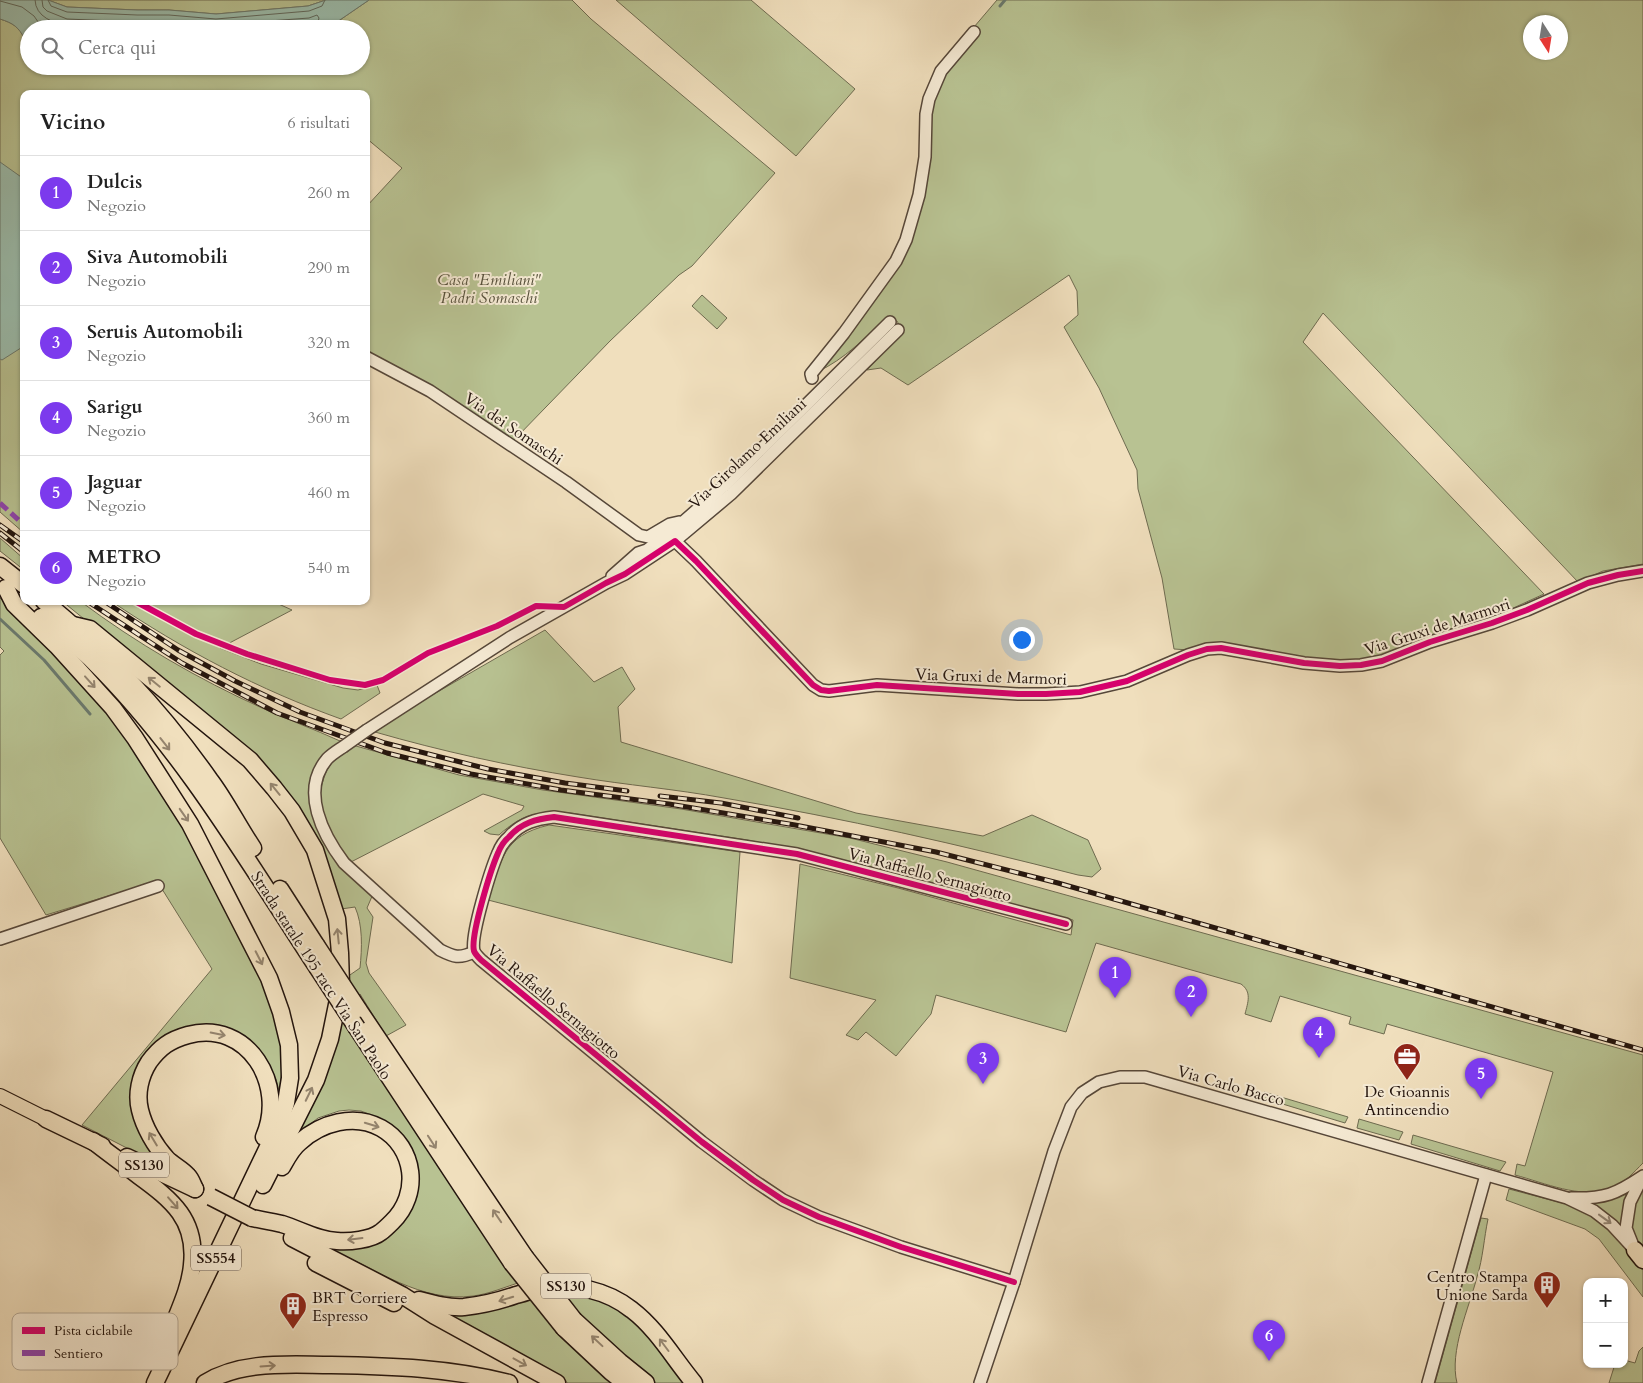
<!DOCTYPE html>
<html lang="it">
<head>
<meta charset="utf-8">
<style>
  :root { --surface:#fff; --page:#f2f2f2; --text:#222; --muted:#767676; --line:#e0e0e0; --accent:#7c3aed }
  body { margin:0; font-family:Cardo,serif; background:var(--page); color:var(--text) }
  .controls { position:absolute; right:15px; bottom:15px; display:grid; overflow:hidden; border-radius:10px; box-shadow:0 1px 4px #0004 }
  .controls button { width:45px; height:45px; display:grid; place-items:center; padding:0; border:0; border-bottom:1px solid var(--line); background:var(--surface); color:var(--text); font:25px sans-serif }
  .compass { position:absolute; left:1523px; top:15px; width:45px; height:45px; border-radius:50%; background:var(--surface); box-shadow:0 1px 4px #0004; rotate:168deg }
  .you { position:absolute; left:1021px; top:639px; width:18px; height:18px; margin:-12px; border:4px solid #fff; border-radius:50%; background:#1a73e8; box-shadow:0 0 0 8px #1a73e833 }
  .badge { display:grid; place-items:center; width:32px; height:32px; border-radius:50%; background:var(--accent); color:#fff; font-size:16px; font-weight:700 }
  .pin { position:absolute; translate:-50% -41px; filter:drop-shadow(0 1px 2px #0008) }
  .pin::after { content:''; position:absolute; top:26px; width:18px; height:15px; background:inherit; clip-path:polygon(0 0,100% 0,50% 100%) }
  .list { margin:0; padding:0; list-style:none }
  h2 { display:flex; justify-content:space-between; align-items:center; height:65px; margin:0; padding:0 20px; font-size:21px }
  h2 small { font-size:16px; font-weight:400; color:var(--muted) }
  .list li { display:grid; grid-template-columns:32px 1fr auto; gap:15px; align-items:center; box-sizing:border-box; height:75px; padding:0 20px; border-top:1px solid var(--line) }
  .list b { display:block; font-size:19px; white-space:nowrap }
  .list p { margin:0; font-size:16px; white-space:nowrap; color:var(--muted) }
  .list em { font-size:16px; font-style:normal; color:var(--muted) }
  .icon { flex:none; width:28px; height:28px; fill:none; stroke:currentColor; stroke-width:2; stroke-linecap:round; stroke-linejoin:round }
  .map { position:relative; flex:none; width:1643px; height:1383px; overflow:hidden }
  .search { position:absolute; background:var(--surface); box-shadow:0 1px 4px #0004; left:20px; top:20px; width:350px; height:55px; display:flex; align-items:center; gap:12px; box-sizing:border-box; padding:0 18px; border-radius:28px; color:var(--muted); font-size:19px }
  .panel { position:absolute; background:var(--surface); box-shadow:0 1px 4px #0004; left:20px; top:90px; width:350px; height:515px; border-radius:10px }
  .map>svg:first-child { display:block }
</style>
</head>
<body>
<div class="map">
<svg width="1643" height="1383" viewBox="0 0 1643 1383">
  <rect width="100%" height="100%" fill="#f0dfbd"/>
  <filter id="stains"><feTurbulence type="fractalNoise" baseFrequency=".004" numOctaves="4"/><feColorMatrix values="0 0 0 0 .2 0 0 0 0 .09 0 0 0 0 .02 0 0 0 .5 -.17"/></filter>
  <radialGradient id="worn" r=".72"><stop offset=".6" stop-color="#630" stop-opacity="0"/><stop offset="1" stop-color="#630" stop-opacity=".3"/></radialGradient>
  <g fill="#b8c292" stroke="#6e6b50" fill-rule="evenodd">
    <polygon points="48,0 326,0 308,6 216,14 169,10 137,10 67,7"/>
    <path d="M 369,0 L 572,0 L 591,19 L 775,173 L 692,266 L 679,275 L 610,341 L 514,440 L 366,352 L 366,207 L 402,168 L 366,138 L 366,94 L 24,94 L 24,533 L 0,512 L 0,19 C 13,23 19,27 25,39 L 29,40 L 29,66 L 361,66 L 361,29 L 321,29 L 334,24 Z"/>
    <polygon points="616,0 751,0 855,89 796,156"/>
    <path d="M 997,0 L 1643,0 L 1643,564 L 1603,571 L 1578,582 L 1323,313 L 1303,342 L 1544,594 L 1498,615 L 1432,635 L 1382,655 L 1358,661 L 1174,649 L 1162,578 L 1138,489 L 1137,470 L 1099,388 L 1064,327 L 1078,315 L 1077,291 L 1069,275 L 908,385 L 881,368 L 867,370 L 903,332 L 897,321 L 887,317 C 865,338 845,359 817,372 L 901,260 L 930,122 L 933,98 L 939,82 L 974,27 ZM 1530,22 L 1560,22 L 1560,52 L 1530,52 Z"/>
    <polygon points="702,295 727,318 717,329 692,306"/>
    <polygon points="0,538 24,559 24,570 0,551"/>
    <polygon points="0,598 30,625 109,712 177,812 257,971 267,995 275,1019 282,1054 282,1071 279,1091 276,1079 264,1057 246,1040 179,1033 134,1083 162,1162 158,1164 82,1125 212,969 157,881 46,915 0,838 0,655 4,651 0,647"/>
    <path d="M 62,601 L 80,601 C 136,643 198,679 262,708 C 288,720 314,729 340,741 L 333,747 L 319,764 L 317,828 L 323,841 L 335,858 L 373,894 L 367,908 L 373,917 L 366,963 L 369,973 L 406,1025 L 386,1036 L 360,994 L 357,1036 L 521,1282 C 505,1287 489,1294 473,1296 C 422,1303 375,1269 331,1249 L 330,1245 L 356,1246 L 414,1199 L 396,1131 L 377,1117 L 361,1111 L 349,1110 L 339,1111 L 318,1118 L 297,1135 L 347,977 L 360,968 C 362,948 363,925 355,907 L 341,909 L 330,869 L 320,850 L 237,744 Z"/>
    <path d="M 111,601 L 272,601 L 292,610 L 220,648 L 261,664 L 343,688 L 358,690 L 377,685 L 380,693 L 341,719 C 260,690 183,650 111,601 Z"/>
    <path d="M 545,630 L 594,682 L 622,667 L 635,689 L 618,707 L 621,742 L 856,813 L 983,836 L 1032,815 L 1088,840 L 1101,869 L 1092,877 L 1078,875 C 961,845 843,818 724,798 C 675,789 626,785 578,777 C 509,766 441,751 375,732 L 420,702 Z"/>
    <path d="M 356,746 L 459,775 L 543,790 L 681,809 L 850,838 L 947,862 L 1643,1055 L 1643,1163 C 1634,1172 1623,1185 1610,1189 C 1580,1199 1545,1183 1515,1175 L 1517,1164 L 1525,1166 L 1553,1072 L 1387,1024 L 1384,1034 L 1349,1024 L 1351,1017 L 1280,996 L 1271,1022 L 1245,1014 C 1248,1002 1252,992 1241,984 L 1096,943 L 1066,1032 L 936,995 L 931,1014 L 896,1056 L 866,1032 L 858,1040 L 846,1035 L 876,1000 L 790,978 L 800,864 L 898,888 L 1071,935 L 1073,920 L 816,853 L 747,840 L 570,813 C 540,810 522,814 499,835 L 490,834 L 484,831 L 522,810 L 524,806 L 483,794 L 349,863 C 340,849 329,835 323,820 C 320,813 320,807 320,800 C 321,775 331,755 356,746 Z"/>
    <path d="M 549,825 L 740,852 L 732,963 L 488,900 C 502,860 502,836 549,825 Z"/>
    <polygon points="1264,1092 1348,1117 1345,1123 1263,1098"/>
    <polygon points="1359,1119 1403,1132 1399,1140 1357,1128"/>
    <polygon points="1413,1135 1506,1162 1500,1171 1411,1144"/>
    <path d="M 1643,1185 L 1643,1255 C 1633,1241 1629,1220 1634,1203 C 1635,1197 1640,1191 1643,1185 Z"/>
    <polygon points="1509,1189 1570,1205 1598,1219 1620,1239 1643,1270 1643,1297 1599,1239 1585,1229 1506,1200"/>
    <polygon points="1626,1194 1621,1225 1589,1203 1600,1202"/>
    <path d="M 1481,1218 L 1488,1219 C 1484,1238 1483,1258 1477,1277 C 1469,1308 1449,1351 1457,1383 L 1435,1383 Z"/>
    <polygon points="574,1289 623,1310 647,1335 684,1383 655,1383 593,1328 582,1316 561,1331 613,1383 568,1383 549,1372 549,1369 433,1307"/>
    <polygon points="1643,1347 1643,1383 1609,1383 1615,1364 1624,1364 1624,1360 1635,1363 1639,1351"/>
  </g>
  <g fill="#9bbdad" stroke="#6b796d">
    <path d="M 0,0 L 48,0 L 67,7 L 137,10 L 169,10 L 216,14 L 308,6 L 326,0 L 369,0 L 334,24 L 321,29 L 29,29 L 29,40 L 25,40 C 19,27 13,23 0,19 Z"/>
    <polygon points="0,162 24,179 24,346 2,360 0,359"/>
  </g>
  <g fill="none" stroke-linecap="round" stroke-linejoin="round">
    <g stroke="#5f685d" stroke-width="1">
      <path d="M 35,0 C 36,34 105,28 130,29"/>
      <polyline points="42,0 43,7 47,11 67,19 137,22 168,21 216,25 309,18 317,15 319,18 316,29"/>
      <polyline points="48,0 51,6 67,12 137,15 169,15 216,19 309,11 322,6 325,0"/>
      <polyline points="0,1 22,7 34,16 43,29"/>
    </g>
    <g stroke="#6b796d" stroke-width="3">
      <polyline points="1000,6 1005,0"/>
      <polyline points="0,619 44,660 90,714"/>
    </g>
    <defs>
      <g id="minor">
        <polyline points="366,357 430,391 566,482 639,535 648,537 670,524 679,522"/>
        <polyline points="812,378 811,374 844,333 896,261 906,240 919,195 925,157 926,114 929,99 941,71 974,32"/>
        <polyline points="675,541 696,561 813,685 821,690 829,691 877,685 1018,694 1046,694 1080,692 1127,681 1188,655 1207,649 1221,648 1304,663 1340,666 1361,665 1382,661 1430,642 1492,623 1527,610 1588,583 1618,575 1643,571"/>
        <polyline points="612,576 638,553 647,550 675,529 724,486 890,322"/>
        <polyline points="367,730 509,638 606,583 625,574 675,541 731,494 898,330"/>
        <path d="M 343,747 C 337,751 332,754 327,759 C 300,791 323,835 344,863 L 440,950 C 454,957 459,959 474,952"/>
        <polyline points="0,939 158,886"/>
        <path d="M 1571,1198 C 1605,1199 1616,1194 1643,1176"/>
        <polyline points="1632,1243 1626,1228 1630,1202 1642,1178"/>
        <path d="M 1014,1282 L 901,1247 L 819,1217 L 783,1200 L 753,1180 L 702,1142 L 481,960 C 479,958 475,954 474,951 C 470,936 491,869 498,853 C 500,848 504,841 509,837 C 521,823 536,819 554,817 L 797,854 L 1066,924"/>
        <polyline points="980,1383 1014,1282 1054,1151 1071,1107 1082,1093 1099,1082 1120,1077 1145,1077 1567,1198 1594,1211 1612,1225 1635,1250"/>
        <polyline points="1428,1383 1486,1175"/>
      </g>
      <polyline id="major" points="0,1096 46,1119"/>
      <g id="highway">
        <polyline points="0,566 24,585"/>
        <polyline points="6,588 14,604 57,646 113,708 135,738 190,824 269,978 281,1012 289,1045 290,1078 286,1103 280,1122 155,1383"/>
        <path d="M 44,601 C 107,653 163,713 210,780 C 226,801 238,826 253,848"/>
        <path d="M 41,617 C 58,631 77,645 93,661 C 183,750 248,862 317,967"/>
        <polyline points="73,625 90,629 250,760 274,788 292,811 315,850 337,919 340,953 341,985 330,1039 316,1080 263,1185"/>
        <polyline points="280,889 316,945"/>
        <polyline points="358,1009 525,1257"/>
        <polyline points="357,1028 512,1263"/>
        <polyline points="46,1119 102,1146"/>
        <path d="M 93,1141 C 108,1153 124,1164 139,1176 C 172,1200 197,1220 192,1265 C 190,1288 179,1310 171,1331"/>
        <polyline points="127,1157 195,1189"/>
        <path d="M 195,1189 C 193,1185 191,1179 188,1176 C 182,1169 173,1165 167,1159 C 155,1146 144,1127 140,1110 C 136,1094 140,1076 149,1062 C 160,1047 170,1040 188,1035 C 248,1019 287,1085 264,1137"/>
        <path d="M 252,1218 C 262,1220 273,1222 282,1224 C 301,1230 317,1240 337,1241 C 349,1242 371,1240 381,1232 C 385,1229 389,1225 392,1222 C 421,1194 415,1147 381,1128 C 354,1113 321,1123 300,1142 C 292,1148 287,1158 282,1167"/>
        <polyline points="292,1238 402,1295 435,1316 557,1383"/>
        <polyline points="1635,1250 1643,1260"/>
        <polyline points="316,1263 394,1303"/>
        <path d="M 419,1300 C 434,1304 449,1308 464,1307 C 482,1305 499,1301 516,1295 C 525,1293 533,1289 542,1288 C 574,1283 607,1290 632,1310 C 657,1329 674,1359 694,1383"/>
        <polyline points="574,1320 620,1362 646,1383"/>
        <polyline points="564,1328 611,1372 625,1383"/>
        <path d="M 205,1383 C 242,1360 290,1365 331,1365 C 392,1366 450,1368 509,1383"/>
      </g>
    </defs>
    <use href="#minor" stroke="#564739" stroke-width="14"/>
    <use href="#major" stroke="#23140d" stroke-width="16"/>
    <use href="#highway" stroke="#23140d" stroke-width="19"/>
    <use href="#minor" stroke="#f5ead4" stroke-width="11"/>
    <use href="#major" stroke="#f0dfbd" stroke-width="14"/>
    <use href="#highway" stroke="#f0dfbd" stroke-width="16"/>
    <defs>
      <g id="rail">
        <polyline points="0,525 24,542"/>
        <polyline points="0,533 24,552"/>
        <polyline points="87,601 182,663 277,713 387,753 471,774 561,790 669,804 795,825 936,852 1058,883 1643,1050"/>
        <polyline points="104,601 178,650 235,681 300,712 385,743 488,769 565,783 627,791"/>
        <polyline points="660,796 721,803 798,818"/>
      </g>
    </defs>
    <use href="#rail" stroke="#23140d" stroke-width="5"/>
    <use href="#rail" stroke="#f5ead4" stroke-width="3" stroke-dasharray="9" stroke-linecap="butt"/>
    <defs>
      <polyline id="minor-bridge" points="343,747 367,730"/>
      <g id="highway-bridge">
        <polyline points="316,945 358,1009"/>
        <polyline points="317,967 357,1028"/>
        <polyline points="211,1197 252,1218"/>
        <polyline points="525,1257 574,1320"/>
        <polyline points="512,1263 564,1328"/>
      </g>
    </defs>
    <use href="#minor-bridge" stroke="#564739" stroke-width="14" stroke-linecap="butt"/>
    <use href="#highway-bridge" stroke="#23140d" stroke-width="19" stroke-linecap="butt"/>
    <use href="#minor-bridge" stroke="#f5ead4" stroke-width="11"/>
    <use href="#highway-bridge" stroke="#f0dfbd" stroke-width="16"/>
    <polyline stroke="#8e44ad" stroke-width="5" stroke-dasharray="10 5" stroke-linecap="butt" points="0,503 24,525"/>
    <defs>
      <g id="cycleway">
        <polyline points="135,601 196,634 247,654 330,680 365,685 383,680 428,653 497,626 536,606 564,607 606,583 625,574 675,541 696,561 813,685 821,690 829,691 877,685 1018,694 1046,694 1080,692 1127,681 1188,655 1207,649 1221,648 1304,663 1340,666 1361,665 1382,661 1430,642 1492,623 1527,610 1588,583 1618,575 1643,571"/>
        <path d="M 1014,1282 L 901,1247 L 819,1217 L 783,1200 L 753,1180 L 702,1142 L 481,960 C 479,958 475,954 474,951 C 470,936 491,869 498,853 C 500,848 504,841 509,837 C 521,823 536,819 554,817 L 797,854 L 1066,924"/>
      </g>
    </defs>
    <use href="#cycleway" stroke="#f5ead4" stroke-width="9"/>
    <use href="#cycleway" stroke="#d6006c" stroke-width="6"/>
  </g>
  <defs><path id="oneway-shaft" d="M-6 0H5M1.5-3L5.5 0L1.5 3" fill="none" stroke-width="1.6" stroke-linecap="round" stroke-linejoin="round" transform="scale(1.25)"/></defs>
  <g stroke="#94846e">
    <use href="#oneway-shaft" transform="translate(90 682) rotate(48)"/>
    <use href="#oneway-shaft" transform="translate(154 682) rotate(-141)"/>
    <use href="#oneway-shaft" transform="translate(165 744) rotate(52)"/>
    <use href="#oneway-shaft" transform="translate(275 789) rotate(-129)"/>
    <use href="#oneway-shaft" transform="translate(184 815) rotate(55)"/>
    <use href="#oneway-shaft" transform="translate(338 936) rotate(-96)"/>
    <use href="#oneway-shaft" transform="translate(259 958) rotate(63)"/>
    <use href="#oneway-shaft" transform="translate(218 1034) rotate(11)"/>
    <use href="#oneway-shaft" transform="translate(309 1094) rotate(-64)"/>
    <use href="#oneway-shaft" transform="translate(372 1125) rotate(17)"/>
    <use href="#oneway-shaft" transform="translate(153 1139) rotate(-121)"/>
    <use href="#oneway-shaft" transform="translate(432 1142) rotate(57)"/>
    <use href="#oneway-shaft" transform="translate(173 1203) rotate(49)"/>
    <use href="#oneway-shaft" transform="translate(497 1216) rotate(-124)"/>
    <use href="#oneway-shaft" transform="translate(355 1239) rotate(173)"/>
    <use href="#oneway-shaft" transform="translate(506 1299) rotate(163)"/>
    <use href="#oneway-shaft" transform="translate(597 1341) rotate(-137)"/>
    <use href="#oneway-shaft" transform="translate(664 1345) rotate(-127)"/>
    <use href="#oneway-shaft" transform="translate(520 1362) rotate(29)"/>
    <use href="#oneway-shaft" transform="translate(268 1366) rotate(-4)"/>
  </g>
  <use stroke="#968a7a" href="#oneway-shaft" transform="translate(1605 1219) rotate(36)"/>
  <defs>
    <symbol id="office-pin" viewBox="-11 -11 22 30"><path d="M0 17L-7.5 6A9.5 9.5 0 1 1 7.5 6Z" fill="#8f2418" stroke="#f5ead4"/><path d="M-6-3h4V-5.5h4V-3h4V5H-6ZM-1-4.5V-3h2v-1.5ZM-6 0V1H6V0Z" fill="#fff"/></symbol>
    <symbol id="building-pin" viewBox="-11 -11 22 30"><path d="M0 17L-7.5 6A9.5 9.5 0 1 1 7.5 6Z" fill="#8f2418" stroke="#f5ead4"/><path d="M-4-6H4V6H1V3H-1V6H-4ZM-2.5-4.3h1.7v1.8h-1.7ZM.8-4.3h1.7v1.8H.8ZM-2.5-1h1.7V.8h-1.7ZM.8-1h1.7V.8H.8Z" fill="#fff"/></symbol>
  </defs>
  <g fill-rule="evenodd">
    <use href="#office-pin" x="1391" y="1041" width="32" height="43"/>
    <use href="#building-pin" x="1531" y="1269" width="32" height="43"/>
    <use href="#building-pin" x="277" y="1290" width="32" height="43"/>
  </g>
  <g text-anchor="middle" stroke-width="4" stroke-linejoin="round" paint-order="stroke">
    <g fill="#f5ead4" stroke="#625449" stroke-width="1">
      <rect x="119" y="1152.5" width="50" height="25" rx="4"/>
      <rect x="191" y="1245.5" width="50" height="25" rx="4"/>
      <rect x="541" y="1273.5" width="50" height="25" rx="4"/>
    </g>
    <g font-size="15" font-weight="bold" fill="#23140d">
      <text x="144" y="1170">SS130</text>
      <text x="216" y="1263">SS554</text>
      <text x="566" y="1291">SS130</text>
    </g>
    <g font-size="16" font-style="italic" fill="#57513c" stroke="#f5ead4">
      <text x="489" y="285">Casa "Emiliani"<tspan x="489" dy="18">Padri Somaschi</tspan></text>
    </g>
    <g font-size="16" fill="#23140d" stroke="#f5ead4">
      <text transform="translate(514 428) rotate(34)" y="6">Via dei Somaschi</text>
      <text transform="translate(747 453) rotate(-43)" y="6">Via Girolamo Emiliani</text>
      <text transform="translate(1437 626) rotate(-18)" y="6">Via Gruxi de Marmori</text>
      <text transform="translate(991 676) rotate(2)" y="6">Via Gruxi de Marmori</text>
      <text transform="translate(930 874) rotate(15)" y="6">Via Raffaello Sernagiotto</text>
      <text transform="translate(322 975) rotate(57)" y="6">Strada statale 195 racc Via San Paolo</text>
      <text transform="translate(554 1001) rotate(40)" y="6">Via Raffaello Sernagiotto</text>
      <text transform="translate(1231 1085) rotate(16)" y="6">Via Carlo Bacco</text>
    </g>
    <g font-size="16" fill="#23140d" stroke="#f5ead4">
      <text x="1407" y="1097">De Gioannis<tspan x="1407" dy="18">Antincendio</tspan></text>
      <text x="1528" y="1282" text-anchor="end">Centro Stampa<tspan x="1528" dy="18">Unione Sarda</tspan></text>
      <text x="312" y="1303" text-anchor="start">BRT Corriere<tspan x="312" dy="18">Espresso</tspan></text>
    </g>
  </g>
  <rect x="12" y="1313" width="166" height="57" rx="8" fill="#f5ead4" stroke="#b6aa98" stroke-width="1"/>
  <rect x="22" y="1327" width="23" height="7" fill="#d6006c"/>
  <rect x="22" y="1350" width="23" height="6" fill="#8e44ad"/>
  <g font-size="14" fill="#23140d">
    <text x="54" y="1335">Pista ciclabile</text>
    <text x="54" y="1358">Sentiero</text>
  </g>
  <rect width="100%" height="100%" filter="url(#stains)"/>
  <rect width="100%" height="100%" fill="url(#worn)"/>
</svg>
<div class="controls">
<button>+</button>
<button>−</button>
</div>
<svg class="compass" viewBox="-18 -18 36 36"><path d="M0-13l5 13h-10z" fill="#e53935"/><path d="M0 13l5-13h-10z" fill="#767676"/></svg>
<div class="you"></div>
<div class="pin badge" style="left:1115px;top:998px">1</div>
<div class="pin badge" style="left:1191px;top:1017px">2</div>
<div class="pin badge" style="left:983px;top:1084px">3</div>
<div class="pin badge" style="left:1319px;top:1058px">4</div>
<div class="pin badge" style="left:1481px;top:1099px">5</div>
<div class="pin badge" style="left:1269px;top:1361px">6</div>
<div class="search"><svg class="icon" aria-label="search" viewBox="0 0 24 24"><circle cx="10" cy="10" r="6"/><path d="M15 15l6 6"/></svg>Cerca qui</div>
<section class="panel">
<h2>Vicino<small>6 risultati</small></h2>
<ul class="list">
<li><span class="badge">1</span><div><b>Dulcis</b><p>Negozio</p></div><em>260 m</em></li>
<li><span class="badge">2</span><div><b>Siva Automobili</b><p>Negozio</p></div><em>290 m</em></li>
<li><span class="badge">3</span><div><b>Seruis Automobili</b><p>Negozio</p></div><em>320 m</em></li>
<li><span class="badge">4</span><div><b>Sarigu</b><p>Negozio</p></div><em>360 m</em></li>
<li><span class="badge">5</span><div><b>Jaguar</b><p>Negozio</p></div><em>460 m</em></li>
<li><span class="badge">6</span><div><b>METRO</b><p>Negozio</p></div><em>540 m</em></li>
</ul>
</section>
</div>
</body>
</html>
